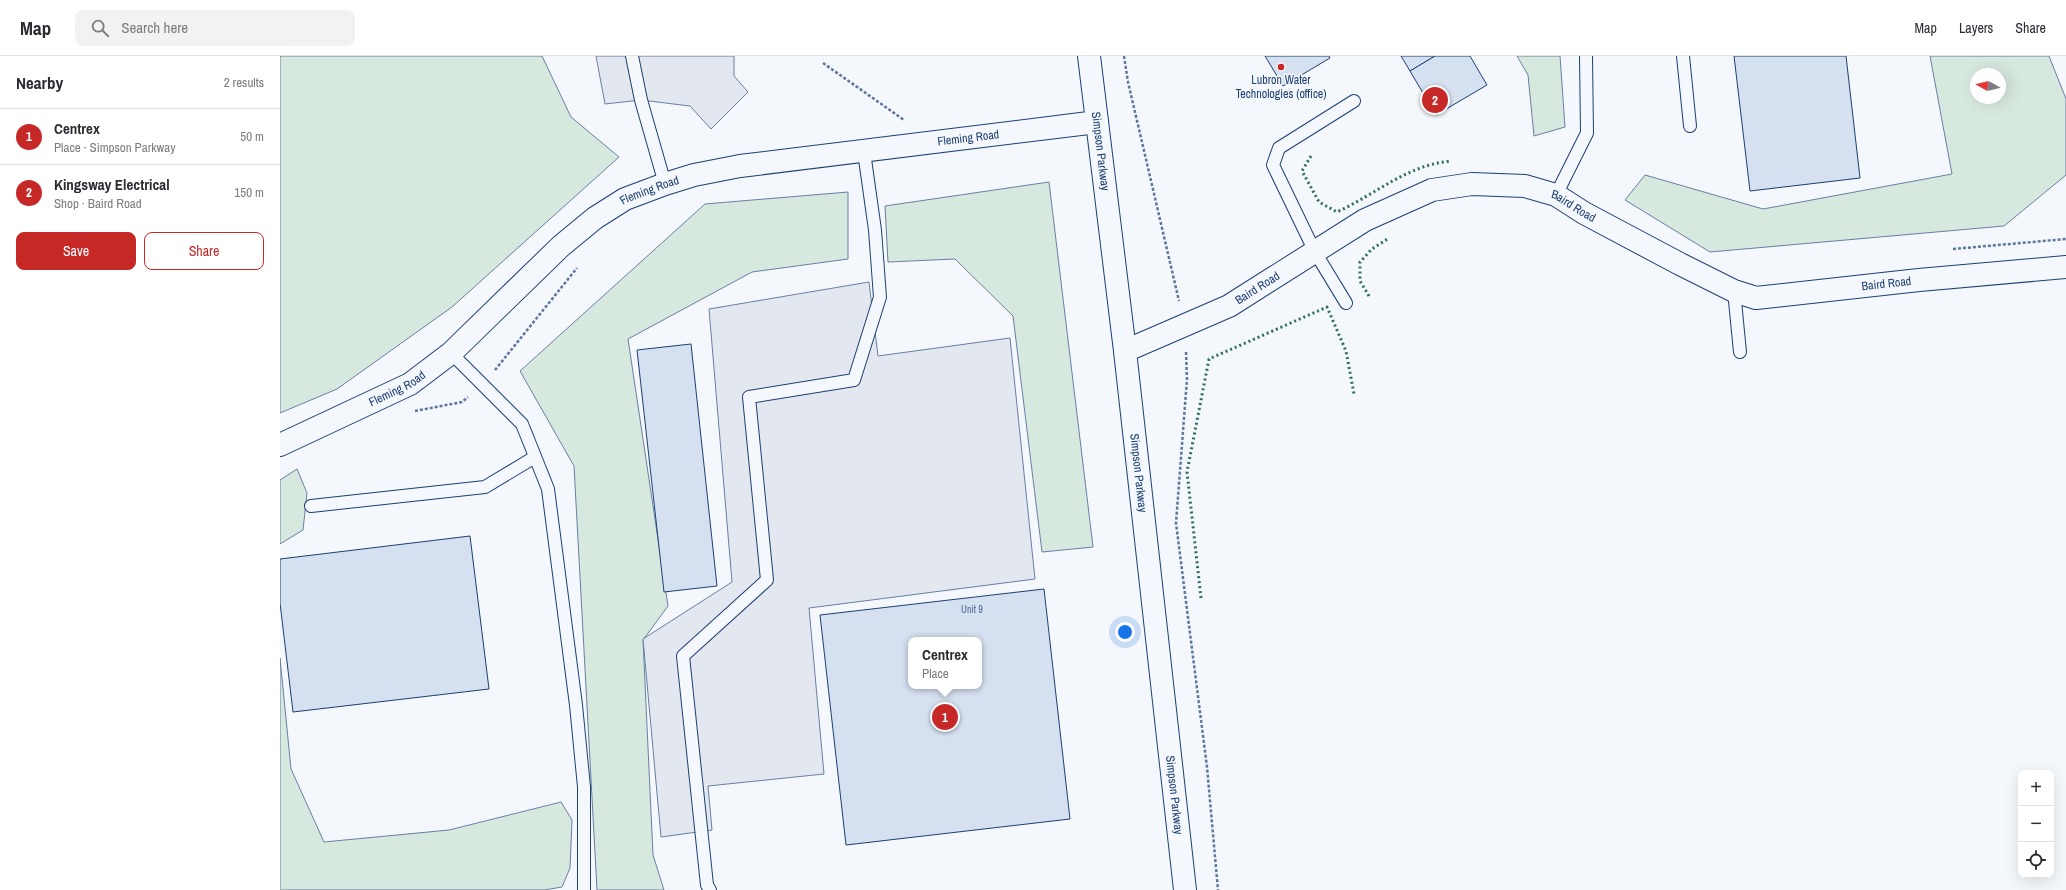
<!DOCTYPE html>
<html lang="en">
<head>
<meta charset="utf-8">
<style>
  :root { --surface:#fff; --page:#f2f2f3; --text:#2b2b33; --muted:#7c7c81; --line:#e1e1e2; --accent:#c62828 }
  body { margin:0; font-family:"Archivo Narrow",sans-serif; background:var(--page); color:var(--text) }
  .controls { position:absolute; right:12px; bottom:12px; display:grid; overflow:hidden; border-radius:8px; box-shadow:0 4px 16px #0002 }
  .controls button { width:36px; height:36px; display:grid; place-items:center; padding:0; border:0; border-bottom:1px solid var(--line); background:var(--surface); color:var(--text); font:20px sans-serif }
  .compass { position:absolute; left:1690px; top:12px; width:36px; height:36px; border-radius:50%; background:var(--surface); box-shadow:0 4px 16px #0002; rotate:278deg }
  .you { position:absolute; left:845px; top:576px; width:14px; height:14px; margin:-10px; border:3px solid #fff; border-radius:50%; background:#1a73e8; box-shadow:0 0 0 6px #1a73e833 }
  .badge { display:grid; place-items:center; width:26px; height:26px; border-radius:50%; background:var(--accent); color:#fff; font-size:13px; font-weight:700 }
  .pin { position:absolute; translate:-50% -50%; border:2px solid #fff; box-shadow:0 1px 4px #0006 }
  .popup { position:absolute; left:628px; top:581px; width:74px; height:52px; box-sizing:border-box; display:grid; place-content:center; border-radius:8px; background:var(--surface); filter:drop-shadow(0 1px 3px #0005); font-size:13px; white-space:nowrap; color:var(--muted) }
  .popup b { font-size:15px; color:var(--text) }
  .popup::after { content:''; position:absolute; left:50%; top:100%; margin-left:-8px; border:8px solid transparent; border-top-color:var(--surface) }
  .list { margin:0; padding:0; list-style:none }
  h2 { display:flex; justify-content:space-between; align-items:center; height:52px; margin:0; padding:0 16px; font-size:17px }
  h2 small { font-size:13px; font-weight:400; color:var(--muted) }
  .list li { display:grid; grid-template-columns:26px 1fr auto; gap:12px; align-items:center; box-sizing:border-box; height:56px; padding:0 16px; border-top:1px solid var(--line) }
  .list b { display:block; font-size:15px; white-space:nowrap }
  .list p { margin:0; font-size:13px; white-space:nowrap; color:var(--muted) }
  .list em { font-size:13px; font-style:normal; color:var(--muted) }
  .actions { display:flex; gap:8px; padding:12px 16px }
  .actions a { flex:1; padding:9px 0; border:1px solid var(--accent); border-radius:8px; text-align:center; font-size:14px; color:var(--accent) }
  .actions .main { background:var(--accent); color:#fff }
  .icon { flex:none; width:22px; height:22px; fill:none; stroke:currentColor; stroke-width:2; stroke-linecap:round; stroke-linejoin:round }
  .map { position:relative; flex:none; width:1786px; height:834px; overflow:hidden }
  header { display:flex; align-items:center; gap:24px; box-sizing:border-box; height:56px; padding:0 20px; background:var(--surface); border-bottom:1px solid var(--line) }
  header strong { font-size:19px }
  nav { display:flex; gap:22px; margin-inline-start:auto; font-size:14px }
  .search { width:280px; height:36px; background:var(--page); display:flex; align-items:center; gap:10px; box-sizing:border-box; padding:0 14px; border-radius:8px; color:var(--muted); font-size:15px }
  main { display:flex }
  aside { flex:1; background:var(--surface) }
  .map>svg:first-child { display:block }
</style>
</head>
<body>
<header>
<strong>Map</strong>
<div class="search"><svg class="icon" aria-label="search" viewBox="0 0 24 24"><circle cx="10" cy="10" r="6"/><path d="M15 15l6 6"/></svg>Search here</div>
<nav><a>Map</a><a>Layers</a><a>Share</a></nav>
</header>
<main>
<aside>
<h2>Nearby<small>2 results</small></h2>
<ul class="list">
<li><span class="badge">1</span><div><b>Centrex</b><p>Place · Simpson Parkway</p></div><em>50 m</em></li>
<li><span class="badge">2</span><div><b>Kingsway Electrical</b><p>Shop · Baird Road</p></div><em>150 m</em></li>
</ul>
<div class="actions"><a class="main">Save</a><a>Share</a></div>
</aside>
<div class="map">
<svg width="1786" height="834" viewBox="0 0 1786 834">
  <rect width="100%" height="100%" fill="#f4f7fb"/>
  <g fill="#d7e8df" stroke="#687fa3" fill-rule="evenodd">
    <polygon points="0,0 262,0 291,61 339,101 172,251 57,333 0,357"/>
    <polygon points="1237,0 1280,0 1285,71 1254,80 1248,19"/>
    <path d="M 1650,0 L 1769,0 L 1786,43 L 1786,119 L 1724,170 L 1430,196 L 1345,144 L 1365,119 L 1483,153 L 1672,118 ZM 1696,18 L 1720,18 L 1720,42 L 1696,42 Z"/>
    <polygon points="769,126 813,491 762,496 733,260 675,203 608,206 605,150"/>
    <polygon points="568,136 568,203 472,216 348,283 388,550 363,584 373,799 384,834 317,834 294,410 240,315 425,148"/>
    <polygon points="17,413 27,437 23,474 0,488 0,424"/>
    <polygon points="0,602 11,713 44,786 169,774 281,746 292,764 290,812 282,831 264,834 0,834"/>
  </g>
  <g fill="#e3e8f0" stroke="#687fa3">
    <polygon points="316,0 454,0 454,20 468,36 431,73 410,50 361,44 325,48"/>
    <polygon points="589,226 598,300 730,282 755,523 529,552 544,718 428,730 432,774 381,781 363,583 452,526 429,253"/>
  </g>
  <g fill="#d5e0f0" stroke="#1d3f73" fill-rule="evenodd">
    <polygon points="985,0 1049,0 1050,2 1003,30"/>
    <polygon points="1121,0 1155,0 1130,15"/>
    <polygon points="1155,0 1190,0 1207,29 1156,59 1130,15"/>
    <polygon points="1454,0 1566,0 1580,122 1470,135"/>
    <polygon points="411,288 437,530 384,536 357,294"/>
    <polygon points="190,480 209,633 13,656 0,547 0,503"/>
    <path d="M 764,533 L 790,763 L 566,789 L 540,559 ZM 631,584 L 699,584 L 699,630 L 631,630 Z"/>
  </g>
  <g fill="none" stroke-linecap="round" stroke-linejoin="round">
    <defs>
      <g id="service">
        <polyline points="352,0 361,44 385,128"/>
        <polyline points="1403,0 1410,70"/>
        <polyline points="1276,139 1307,77 1306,0"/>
        <polyline points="1454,235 1460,296"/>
        <polyline points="1066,247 1035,196 993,109 999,92 1074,45"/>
        <polyline points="171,297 242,368 268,433 296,649 304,731 304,834"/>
        <polyline points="31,450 205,431 255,401"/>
        <polyline points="430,834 427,829 403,600 487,524 469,341 574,324 600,241 595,174 584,96"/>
      </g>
      <g id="minor">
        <path id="s1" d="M 845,295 L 949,250 L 1085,164 L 1152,134 L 1192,128 L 1245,130 L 1276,139 L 1304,157 L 1400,208 L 1454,235 L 1476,242 L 1639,224 L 1786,211"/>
        <path id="s2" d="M 0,389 L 130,328 L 171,297 L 281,190 L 315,162 L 345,143 L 385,128 L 414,119 L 460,110 L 817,66"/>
      </g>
      <g id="secondary">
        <path id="s3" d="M 809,0 L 845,295 L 905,834"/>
      </g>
    </defs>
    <use href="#service" stroke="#1d3f73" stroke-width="14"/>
    <use href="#minor" stroke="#1d3f73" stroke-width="24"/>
    <use href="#secondary" stroke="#1d3f73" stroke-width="24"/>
    <g stroke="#5e769c" stroke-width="2.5" stroke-dasharray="3 2" stroke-linecap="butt">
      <polyline points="844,0 848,26 899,245"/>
      <polyline points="543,7 624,64"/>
      <polyline points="1673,193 1786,183"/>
      <polyline points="906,296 907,323 896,467 927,711 938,834"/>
      <polyline points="215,314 297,212"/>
      <polyline points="135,355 182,346 188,341"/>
    </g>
    <use href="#service" stroke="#f4f7fb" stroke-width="12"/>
    <use href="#minor" stroke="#f4f7fb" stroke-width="22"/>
    <use href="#secondary" stroke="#f4f7fb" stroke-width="22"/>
    <g stroke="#2c6c60" stroke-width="3" stroke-dasharray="2 3" stroke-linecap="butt">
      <path d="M 1031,100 L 1022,115 L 1039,146 L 1057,156 C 1096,138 1127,109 1171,105"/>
      <polyline points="1089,240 1080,225 1080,206 1092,193 1109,182"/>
      <polyline points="921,542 907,416 929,303 1047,251 1066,295 1074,338"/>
    </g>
  </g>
  <circle fill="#c62828" stroke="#f4f7fb" stroke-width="1.5" cx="1001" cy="11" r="4"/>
  <g text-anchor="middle" stroke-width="3" stroke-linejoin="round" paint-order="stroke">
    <g font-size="10" fill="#4b6792">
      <text x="692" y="557">Unit 9</text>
    </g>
    <g font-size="12" fill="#1d3f73" stroke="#f4f7fb">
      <text x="1001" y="28">Lubron Water<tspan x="1001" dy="14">Technologies (office)</tspan></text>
    </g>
    <g font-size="12" fill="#1d3f73" stroke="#f4f7fb">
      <text dy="4" stroke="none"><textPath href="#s2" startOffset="778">Fleming Road</textPath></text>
      <text dy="4" stroke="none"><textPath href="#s3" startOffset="96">Simpson Parkway</textPath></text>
      <text dy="4" stroke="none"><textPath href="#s2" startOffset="454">Fleming Road</textPath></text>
      <text dy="4" stroke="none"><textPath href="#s1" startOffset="494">Baird Road</textPath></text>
      <text dy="4" stroke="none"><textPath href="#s1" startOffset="830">Baird Road</textPath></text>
      <text dy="4" stroke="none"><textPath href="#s1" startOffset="147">Baird Road</textPath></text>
      <text dy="4" stroke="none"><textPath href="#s2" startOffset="130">Fleming Road</textPath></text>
      <text dy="4" stroke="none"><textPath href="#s3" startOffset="420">Simpson Parkway</textPath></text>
      <text dy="4" stroke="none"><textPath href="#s3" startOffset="744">Simpson Parkway</textPath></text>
    </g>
  </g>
</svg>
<div class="controls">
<button>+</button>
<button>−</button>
<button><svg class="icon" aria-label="locate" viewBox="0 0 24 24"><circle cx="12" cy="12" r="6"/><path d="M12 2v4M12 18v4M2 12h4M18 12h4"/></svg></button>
</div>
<svg class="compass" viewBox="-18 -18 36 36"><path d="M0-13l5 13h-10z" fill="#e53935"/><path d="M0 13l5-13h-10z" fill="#7c7c81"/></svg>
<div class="you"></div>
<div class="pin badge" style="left:665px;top:661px">1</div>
<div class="popup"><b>Centrex</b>Place</div>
<div class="pin badge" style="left:1155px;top:44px">2</div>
</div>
</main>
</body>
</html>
